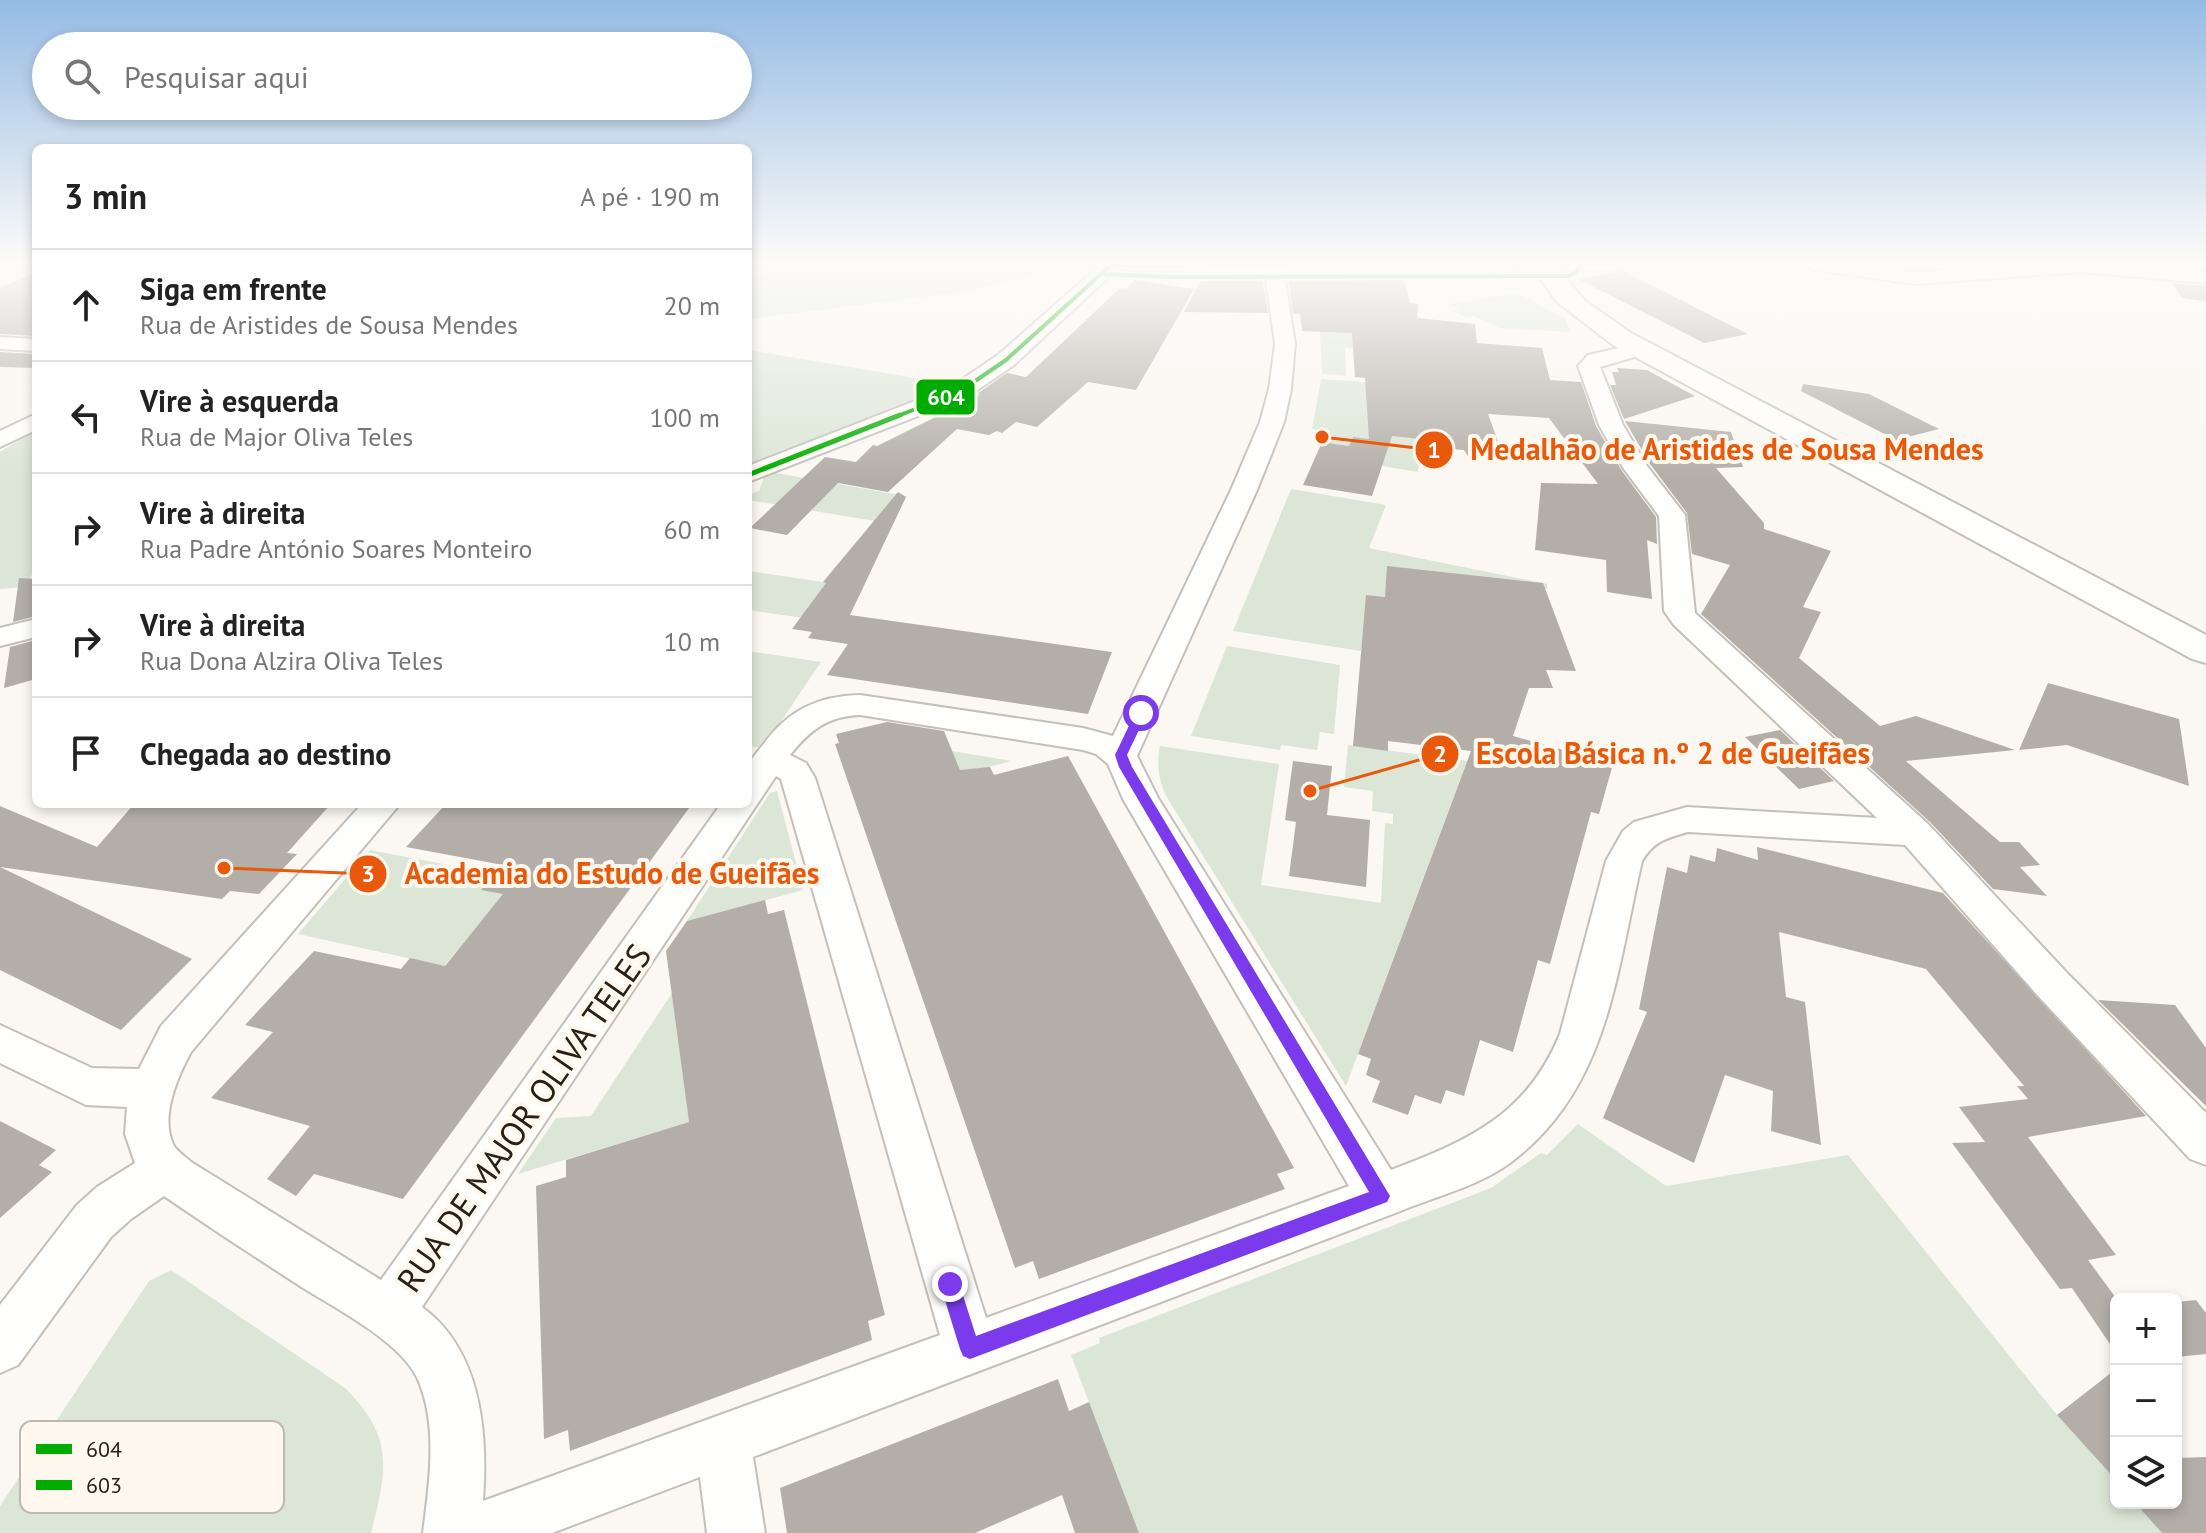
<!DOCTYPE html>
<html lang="pt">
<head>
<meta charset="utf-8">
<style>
  :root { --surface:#fff; --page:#f6f6f6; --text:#222; --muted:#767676; --line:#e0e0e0 }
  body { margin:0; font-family:"PT Sans",sans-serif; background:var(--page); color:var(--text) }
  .controls { position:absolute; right:24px; bottom:24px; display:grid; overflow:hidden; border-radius:12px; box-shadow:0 4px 12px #0003 }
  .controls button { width:72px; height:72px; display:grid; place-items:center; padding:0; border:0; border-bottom:2px solid var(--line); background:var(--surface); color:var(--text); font:40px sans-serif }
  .stop { position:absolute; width:24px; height:24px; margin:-18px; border:6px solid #7c3aed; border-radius:50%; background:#fff }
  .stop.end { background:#7c3aed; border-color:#fff; box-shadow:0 2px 8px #0008 }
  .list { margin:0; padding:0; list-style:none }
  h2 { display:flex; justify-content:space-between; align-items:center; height:104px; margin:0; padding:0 32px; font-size:34px }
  h2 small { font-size:26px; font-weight:400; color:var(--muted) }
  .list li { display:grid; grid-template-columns:52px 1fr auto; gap:24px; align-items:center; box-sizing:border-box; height:112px; padding:0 32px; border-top:2px solid var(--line) }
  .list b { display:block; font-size:30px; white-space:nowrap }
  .list p { margin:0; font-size:26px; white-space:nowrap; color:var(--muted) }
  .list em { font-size:26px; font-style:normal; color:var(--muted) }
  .icon { flex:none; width:44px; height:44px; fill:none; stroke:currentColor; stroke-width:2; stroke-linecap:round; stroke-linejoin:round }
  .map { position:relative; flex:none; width:2206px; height:1533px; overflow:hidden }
  .search { position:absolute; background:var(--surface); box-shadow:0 4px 12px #0003; left:32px; top:32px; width:720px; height:88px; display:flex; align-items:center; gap:20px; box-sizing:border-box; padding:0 28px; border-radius:44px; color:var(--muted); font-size:30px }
  .panel { position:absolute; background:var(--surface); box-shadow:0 4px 12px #0003; left:32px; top:144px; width:720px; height:664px; border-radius:12px }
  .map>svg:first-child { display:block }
</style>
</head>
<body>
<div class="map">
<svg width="2206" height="1533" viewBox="0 0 2206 1533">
  <rect width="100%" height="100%" fill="#fbf7f2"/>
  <g fill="#dbe6d7">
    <polygon points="781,264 1077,264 961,292 748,319 748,281"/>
    <polygon points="1517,293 1566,319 1570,332 1500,328 1474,316 1467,318 1453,311 1459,309 1449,304"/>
    <polygon points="1320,332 1426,335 1541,375 1583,379 1426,368 1418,472 1382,466 1389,442 1353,437 1349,446 1322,442 1326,431 1312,429 1321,379 1394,384 1366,349 1345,348 1346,376 1322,374"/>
    <polygon points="748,350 957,385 748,468"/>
    <polygon points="36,430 36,569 23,587 0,589 0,452"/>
    <polygon points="776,473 906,496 893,524 748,500 748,495 759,491 764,477"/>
    <polygon points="1291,489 1386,505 1369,548 1547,584 1547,589 1486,582 1385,597 1367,595 1361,651 1233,631"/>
    <polygon points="748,571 863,588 844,624 748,610"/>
    <polygon points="1227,646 1340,665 1334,734 1320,732 1317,750 1281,745 1280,750 1191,736"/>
    <polygon points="748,651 821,662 763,748 748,746"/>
    <path d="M 1348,745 L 1467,761 L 1346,1086 L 1166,796 C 1159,780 1156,764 1160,746 L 1279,764 L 1261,885 L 1381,903 L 1385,823 L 1393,824 L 1393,814 L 1372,811 L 1373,791 L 1344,787 Z"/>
    <polygon points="952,751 1012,761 962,774"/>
    <polygon points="777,791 803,890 687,921 770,793"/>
    <polygon points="370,850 495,874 504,894 444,966 298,934"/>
    <polygon points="672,993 689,1122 518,1174 556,1118 591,1116"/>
    <polygon points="1578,1124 1666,1186 1848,1155 2057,1415 2116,1480 2116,1503 2135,1503 2162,1533 1139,1533 1071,1355 1100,1343 1099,1338 1491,1188 1541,1153 1547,1155"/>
    <path d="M 171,1270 L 345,1388 C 395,1438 387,1469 371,1533 L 0,1533 L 0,1506 L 149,1281 Z"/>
  </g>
  <g fill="#b3aea8">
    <polygon points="1623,271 1748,334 1704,343 1578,279"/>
    <polygon points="36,272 36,336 0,334 0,288"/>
    <polygon points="1204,275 1262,276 1268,313 1184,312"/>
    <polygon points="1288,276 1403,276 1410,303 1418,304 1417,318 1475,324 1477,343 1542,348 1550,380 1581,382 1596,426 1622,471 1656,517 1657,544 1647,540 1652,599 1607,592 1606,560 1535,550 1541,483 1598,484 1549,418 1488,414 1503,455 1469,458 1464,450 1452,449 1449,442 1392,436 1372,496 1303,485 1322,442 1349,446 1353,437 1369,439 1365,378 1355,377 1352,333 1302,331 1300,314 1293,314"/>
    <polygon points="1135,280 1194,289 1136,390 1088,382 1037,427 1016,422 1002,433 997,431 989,435 957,429 888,492 838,483 787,535 750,528 825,457 856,462 873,445 877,446 980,395 977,394 1007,373 1026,377 1120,288 1126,289"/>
    <polygon points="2172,283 2206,286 2206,301 2182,298"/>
    <polygon points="0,352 36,354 36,368 0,367"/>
    <polygon points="1617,368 1647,370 1695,396 1624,419 1610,385 1616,385 1612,372 1619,372"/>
    <polygon points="1803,384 1869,394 1939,429 1896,440 1801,391"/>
    <polygon points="1625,421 1731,432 1743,467 1716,468 1764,523 1764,529 1831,551 1803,607 1821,612 1799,658 1880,726 1916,716 2015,750 1906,761 2000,842 2019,842 2040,865 2020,867 2047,896 1993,889 1930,822 1701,614 1730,565 1692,554 1687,513 1650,464"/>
    <polygon points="898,492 906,497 850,615 1112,652 1088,714 827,675 848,644 808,638 812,632 792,629 826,583 823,582"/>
    <polygon points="1387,566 1543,583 1576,671 1546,670 1553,688 1529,688 1513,736 1613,764 1599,814 1591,812 1550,964 1538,960 1513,1052 1480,1040 1464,1096 1446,1090 1441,1104 1415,1095 1408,1115 1372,1102 1380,1081 1366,1075 1371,1059 1358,1054 1471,751 1388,741 1388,751 1353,746 1366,595 1385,597"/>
    <polygon points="19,578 36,579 36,616 13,622"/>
    <polygon points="36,640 36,679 4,688 10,647"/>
    <polygon points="2048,683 2179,719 2189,786 2067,745 2019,750"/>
    <polygon points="887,722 944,731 960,770 990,767 994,775 1068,756 1294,1168 1277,1174 1285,1189 1039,1279 1033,1261 1015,1268 835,744 839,743 836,734"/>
    <polygon points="1780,730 1834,781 1799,789 1745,737"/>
    <polygon points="1293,761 1332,766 1327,815 1370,820 1366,887 1289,876 1296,822 1285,820"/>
    <polygon points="134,804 331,804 287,853 297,854 259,894 230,891 222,899 0,867 0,806 97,847"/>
    <polygon points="446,804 692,804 403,1199 314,1174 296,1196 267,1179 310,1126 211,1098 273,1032 245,1025 314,951 401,969 410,958 445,966 503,894 481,890 503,865 406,847"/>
    <polygon points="1757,847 1943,893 2146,1116 2028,1137 2116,1255 2088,1260 2116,1298 2116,1353 2072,1288 2060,1289 1952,1143 1985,1142 1959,1107 2028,1099 2017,1086 2024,1086 1926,969 1779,932 1786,997 1805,1002 1821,1145 1771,1131 1773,1091 1725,1075 1694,1163 1603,1118 1647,1012 1639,1009 1667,867 1687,873 1690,855 1715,862 1717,848 1758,860"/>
    <polygon points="0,867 171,949 192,959 121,1030 0,970"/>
    <polygon points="765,900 768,914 784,910 885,1315 868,1321 872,1340 570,1451 568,1430 544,1439 536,1186 566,1177 566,1160 689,1122 666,951 687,921"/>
    <polygon points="2098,1000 2175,1005 2206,1048 2206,1106"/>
    <polygon points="0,1121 56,1150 39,1165 52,1172 0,1218"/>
    <polygon points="2196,1300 2206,1313 2206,1354 2176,1357 2176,1302"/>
    <polygon points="2116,1369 2116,1480 2057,1415"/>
    <polygon points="1058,1379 1069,1411 1089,1402 1139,1533 1075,1533 1062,1495 975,1533 787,1533 780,1488"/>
    <polygon points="2206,1457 2206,1533 2162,1533 2135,1503 2176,1503 2176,1458"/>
  </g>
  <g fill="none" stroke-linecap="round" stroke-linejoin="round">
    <defs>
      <g id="minor">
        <path d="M 1093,264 L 1628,264 L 1619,270 L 1284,273 L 1295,344 L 1291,389 L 1284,422 L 1257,490 L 1137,756 L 1158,798 L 1391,1170 C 1468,1141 1527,1115 1560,1034 L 1606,861 L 1623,831 L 1634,822 L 1687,807 L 1877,818 L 1674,625 L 1664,611 L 1659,516 L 1624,469 L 1599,425 L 1578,366 L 1588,355 L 1641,343 L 1652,349 L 1648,353 L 1600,367 L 1623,425 L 1647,466 L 1685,515 L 1695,613 L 1928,824 L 2068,974 L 2206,1113 L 2206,1165 L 2190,1159 L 2040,998 L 1905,845 L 1688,832 C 1667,838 1654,841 1642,861 C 1616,973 1609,1089 1510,1163 C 1479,1186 1434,1197 1398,1212 L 753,1457 L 765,1533 L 707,1533 L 700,1477 L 552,1533 L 423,1533 C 429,1485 438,1428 419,1382 C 404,1342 332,1307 297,1284 C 252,1255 208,1226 164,1196 L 131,1219 L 111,1237 L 18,1365 L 0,1373 L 0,1305 L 77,1205 L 97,1187 L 135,1163 L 125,1134 L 127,1107 L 86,1105 L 0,1063 L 0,1025 L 92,1068 L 139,1069 L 161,1026 L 362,804 L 400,804 L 191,1052 C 178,1076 160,1116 173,1144 C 176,1151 185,1156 191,1162 L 381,1280 L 721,804 L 748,804 C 748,793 745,776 748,766 C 751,759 758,751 763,745 C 788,710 818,696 860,695 L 1083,728 L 1113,736 L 1231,490 L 1260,422 L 1269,389 L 1275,344 L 1265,273 L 1116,270 L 1014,365 L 967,397 L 748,482 L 748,466 L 951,387 L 998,355 L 1097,268 ZM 860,715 L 1083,750 L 1096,754 L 1108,764 L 1123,799 L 1349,1186 L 986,1318 L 815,778 L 806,763 L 790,755 C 810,730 828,716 860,715 ZM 776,776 L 781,779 L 940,1335 L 483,1501 C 488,1433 482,1351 422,1307 Z"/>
        <polygon points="1805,264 1852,264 1916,272 2036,264 2118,264 2206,271 2206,283 2081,272 1916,284 1814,270"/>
        <polygon points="0,337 36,339 36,351 0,349"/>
        <polygon points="36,414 36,430 0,447 0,431"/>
        <polygon points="36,619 36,637 0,646 0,628"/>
      </g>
      <polygon id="secondary" points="1530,264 1554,264 1585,301 1631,333 2206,635 2206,663 2192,659 1613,345 1557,302"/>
    </defs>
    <use href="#minor" stroke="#c4bfb9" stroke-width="4"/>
    <use href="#secondary" stroke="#c4bfb9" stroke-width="4"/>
    <use href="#minor" fill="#fefefd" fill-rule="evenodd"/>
    <use href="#secondary" fill="#fefefd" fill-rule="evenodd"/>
    <defs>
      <g id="bus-1-far1">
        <polyline points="1111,265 1568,264"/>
        <polyline points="895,417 959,392 1006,360 1111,265"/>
      </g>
      <polyline id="bus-1" points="748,475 900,415"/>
      <polyline id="bus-2" points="1102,274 1172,277 1569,276 1577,272 1579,264"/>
    </defs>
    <use href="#bus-1-far1" stroke="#fff8ee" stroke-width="8"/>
    <use href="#bus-1" stroke="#fff8ee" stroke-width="10"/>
    <use href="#bus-2" stroke="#fff8ee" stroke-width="8"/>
    <use href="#bus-1-far1" stroke="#00ac00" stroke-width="4"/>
    <use href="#bus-1" stroke="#00ac00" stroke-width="5"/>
    <use href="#bus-2" stroke="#00ac00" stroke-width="4"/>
  </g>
  <linearGradient id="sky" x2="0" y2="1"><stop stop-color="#95bbe3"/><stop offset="0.55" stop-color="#fdfbf9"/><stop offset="1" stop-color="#fdfbf9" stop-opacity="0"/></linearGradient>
  <rect width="2206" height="478" fill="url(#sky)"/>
  <polygon fill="#7c3aed" points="1141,709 1147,713 1127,755 1132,767 1390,1196 1387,1202 970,1359 963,1356 960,1349 940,1284 943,1277 950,1275 957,1277 976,1336 1369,1192 1119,767 1115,755 1135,713"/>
  <g text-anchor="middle" stroke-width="8" stroke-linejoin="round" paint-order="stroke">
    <g font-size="34" fill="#272119" stroke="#fff8ee">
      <text transform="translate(524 1118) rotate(-55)" y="12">RUA DE MAJOR OLIVA TELES</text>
    </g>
  </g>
  <rect x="20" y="1421" width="264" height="92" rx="12" fill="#fff8ee" stroke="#beb8ae" stroke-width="2"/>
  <rect x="36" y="1444" width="36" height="10" fill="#00ac00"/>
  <rect x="36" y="1480" width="36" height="10" fill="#00ac00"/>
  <g font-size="22" fill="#272119">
    <text x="86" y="1457">604</text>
    <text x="86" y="1493">603</text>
  </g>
  <path fill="none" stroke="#e8590c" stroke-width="3" d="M1322 437L1434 450M1310 791L1440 754M224 868L368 874"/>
  <g fill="#e8590c" stroke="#fff8ee" stroke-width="3">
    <circle cx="1322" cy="437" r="8"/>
    <circle cx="1310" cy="791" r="8"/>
    <circle cx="224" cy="868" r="8"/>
    <circle cx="1434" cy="450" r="20"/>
    <circle cx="1440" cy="754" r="20"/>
    <circle cx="368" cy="874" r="20"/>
  </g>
  <g font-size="24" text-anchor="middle" font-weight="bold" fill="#fff">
    <text x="1434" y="458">1</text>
    <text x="1440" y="762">2</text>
    <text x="368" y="882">3</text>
  </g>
  <g font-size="30" text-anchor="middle" font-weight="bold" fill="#e8590c" stroke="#fff8ee" stroke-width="8" stroke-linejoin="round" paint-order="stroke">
    <text x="1727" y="460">Medalhão de Aristides de Sousa Mendes</text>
    <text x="1673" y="764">Escola Básica n.º 2 de Gueifães</text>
    <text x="612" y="884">Academia do Estudo de Gueifães</text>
  </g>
  <rect stroke="#fff8ee" stroke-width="3" x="915" y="378" width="61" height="38" rx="8" fill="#00ac00"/>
  <g font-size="22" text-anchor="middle" font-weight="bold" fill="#fff">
    <text x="946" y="405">604</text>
  </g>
</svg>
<div class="controls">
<button>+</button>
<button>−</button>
<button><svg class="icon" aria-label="layers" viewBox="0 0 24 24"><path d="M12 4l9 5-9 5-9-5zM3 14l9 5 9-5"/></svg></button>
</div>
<div class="stop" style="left:1141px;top:713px"></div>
<div class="stop end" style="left:950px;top:1284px"></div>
<div class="search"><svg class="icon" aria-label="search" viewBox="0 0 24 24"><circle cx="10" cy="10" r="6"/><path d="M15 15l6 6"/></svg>Pesquisar aqui</div>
<section class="panel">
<h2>3 min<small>A pé · 190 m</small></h2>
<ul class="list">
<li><svg class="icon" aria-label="ahead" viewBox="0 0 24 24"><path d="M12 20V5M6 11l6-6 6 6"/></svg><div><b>Siga em frente</b><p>Rua de Aristides de Sousa Mendes</p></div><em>20 m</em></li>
<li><svg class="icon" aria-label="left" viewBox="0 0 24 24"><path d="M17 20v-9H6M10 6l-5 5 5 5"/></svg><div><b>Vire à esquerda</b><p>Rua de Major Oliva Teles</p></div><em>100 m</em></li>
<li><svg class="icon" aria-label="right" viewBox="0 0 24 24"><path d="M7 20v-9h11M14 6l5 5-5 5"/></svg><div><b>Vire à direita</b><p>Rua Padre António Soares Monteiro</p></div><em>60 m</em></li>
<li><svg class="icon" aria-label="right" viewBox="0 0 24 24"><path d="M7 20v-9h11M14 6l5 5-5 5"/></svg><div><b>Vire à direita</b><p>Rua Dona Alzira Oliva Teles</p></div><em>10 m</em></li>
<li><svg class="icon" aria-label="arrive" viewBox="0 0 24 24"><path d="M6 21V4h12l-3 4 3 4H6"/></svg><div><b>Chegada ao destino</b></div></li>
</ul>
</section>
</div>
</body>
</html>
